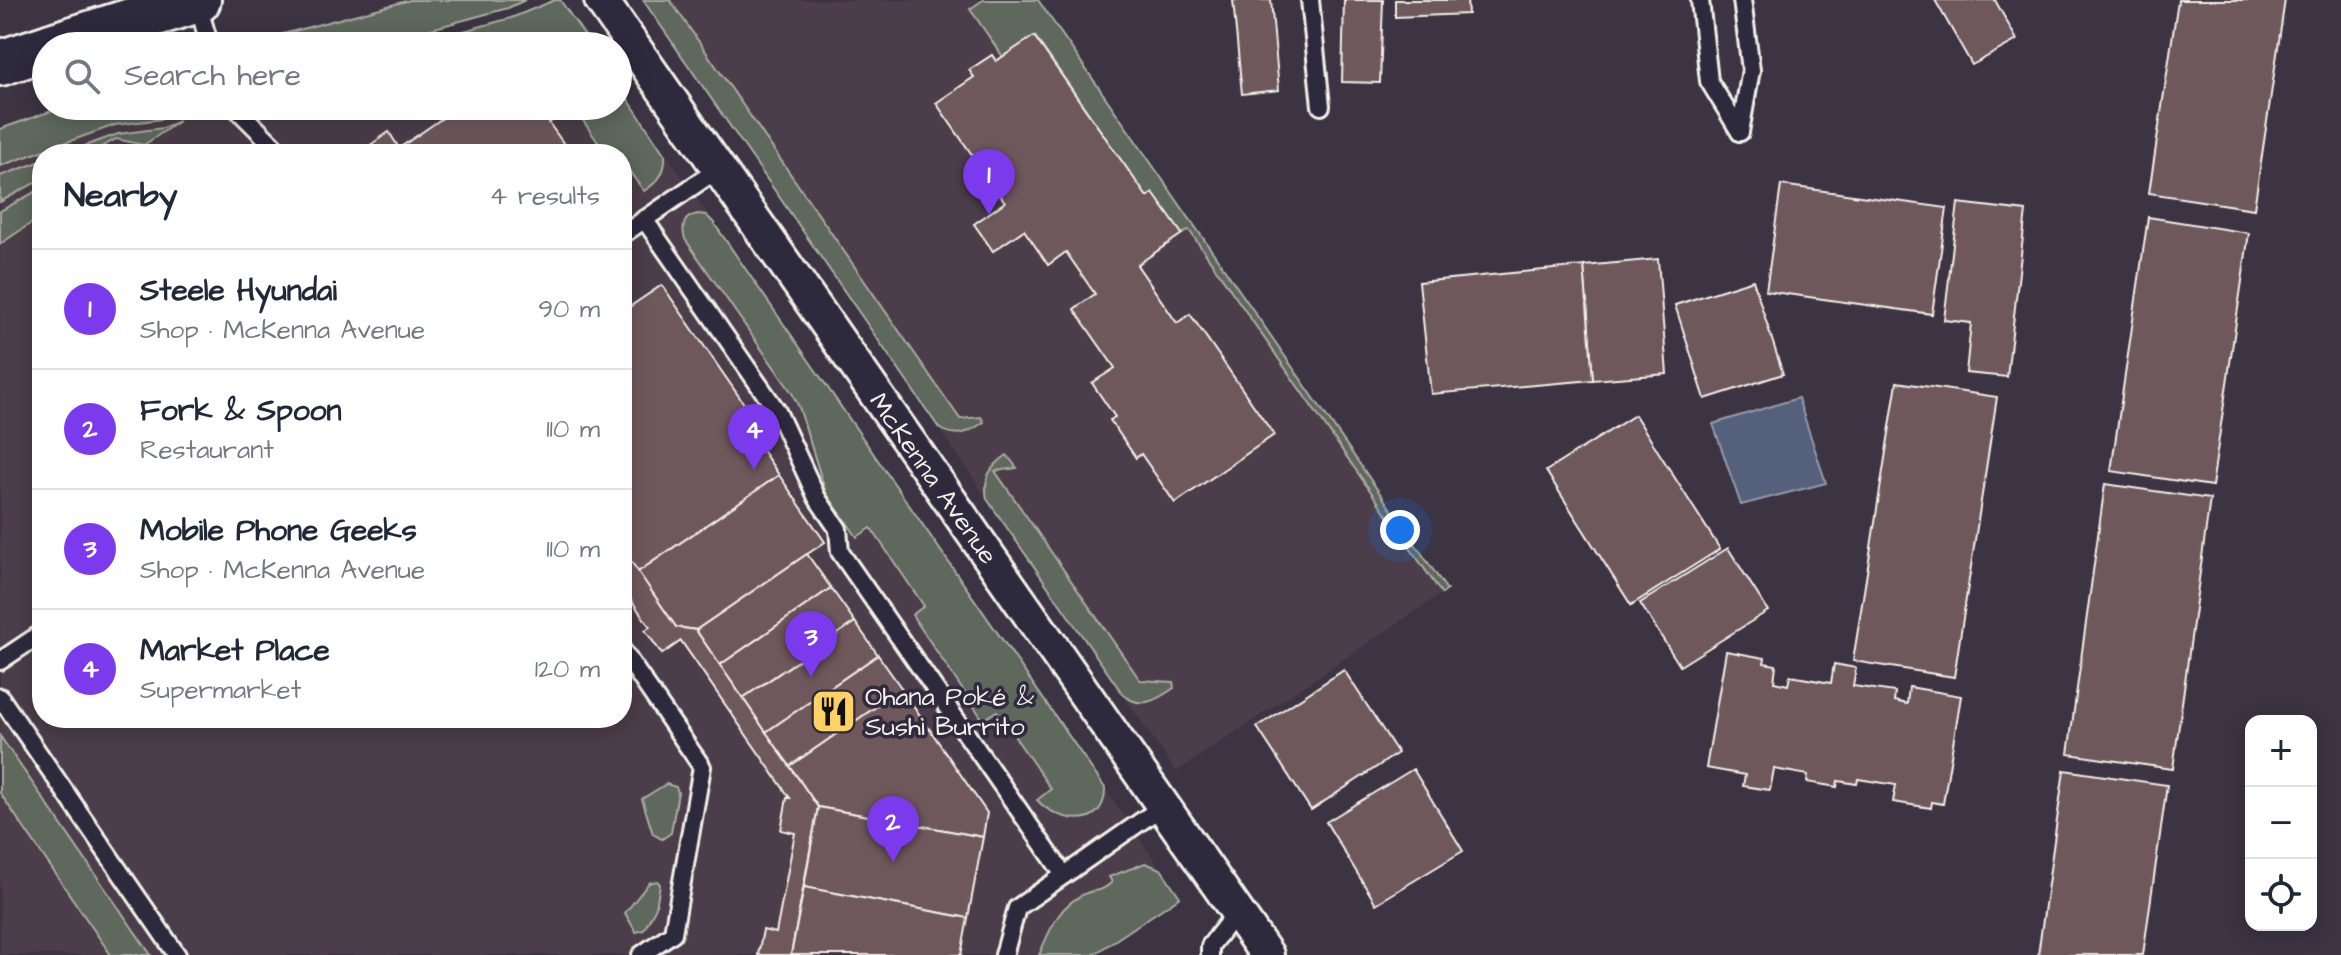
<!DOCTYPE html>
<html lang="en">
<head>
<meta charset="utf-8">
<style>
  :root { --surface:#fff; --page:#f2f2f3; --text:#1f2937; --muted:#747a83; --line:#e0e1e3; --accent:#7c3aed }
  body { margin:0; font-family:"Architects Daughter",sans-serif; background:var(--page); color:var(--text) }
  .controls { position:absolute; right:24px; bottom:24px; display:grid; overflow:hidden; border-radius:16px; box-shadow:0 4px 20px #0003 }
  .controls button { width:72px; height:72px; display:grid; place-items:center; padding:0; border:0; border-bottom:2px solid var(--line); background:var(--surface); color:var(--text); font:40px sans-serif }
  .you { position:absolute; left:1400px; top:530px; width:28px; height:28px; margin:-20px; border:6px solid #fff; border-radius:50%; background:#1a73e8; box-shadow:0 0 0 12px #1a73e833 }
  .badge { display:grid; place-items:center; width:52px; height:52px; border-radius:50%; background:var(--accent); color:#fff; font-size:26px; font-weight:700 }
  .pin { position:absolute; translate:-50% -66px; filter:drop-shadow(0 2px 4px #0008) }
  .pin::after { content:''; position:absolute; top:42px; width:28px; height:24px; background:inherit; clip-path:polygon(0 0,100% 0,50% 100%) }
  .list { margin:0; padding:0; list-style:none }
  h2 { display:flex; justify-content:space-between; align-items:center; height:104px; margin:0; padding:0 32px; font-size:34px }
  h2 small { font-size:26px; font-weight:400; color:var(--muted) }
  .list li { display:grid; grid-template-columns:52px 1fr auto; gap:24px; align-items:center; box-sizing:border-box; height:120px; padding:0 32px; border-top:2px solid var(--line) }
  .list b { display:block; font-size:30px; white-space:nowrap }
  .list p { margin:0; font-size:26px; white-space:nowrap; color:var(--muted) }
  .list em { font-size:26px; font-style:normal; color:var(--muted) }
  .icon { flex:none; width:44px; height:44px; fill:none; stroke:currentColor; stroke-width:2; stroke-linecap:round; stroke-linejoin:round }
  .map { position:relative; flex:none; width:2341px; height:955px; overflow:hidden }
  .search { position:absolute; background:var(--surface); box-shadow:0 4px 20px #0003; left:32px; top:32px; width:600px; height:88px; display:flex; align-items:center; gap:20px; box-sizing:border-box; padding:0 28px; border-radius:44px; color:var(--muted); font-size:30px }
  .panel { position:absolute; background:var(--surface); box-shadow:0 4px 20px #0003; left:32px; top:144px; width:600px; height:584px; border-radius:32px }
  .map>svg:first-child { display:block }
</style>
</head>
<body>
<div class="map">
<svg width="2341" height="955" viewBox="0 0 2341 955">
  <rect width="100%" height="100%" fill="#3c3343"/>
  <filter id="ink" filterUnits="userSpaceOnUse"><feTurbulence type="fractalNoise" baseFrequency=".0125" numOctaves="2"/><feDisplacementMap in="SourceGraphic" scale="16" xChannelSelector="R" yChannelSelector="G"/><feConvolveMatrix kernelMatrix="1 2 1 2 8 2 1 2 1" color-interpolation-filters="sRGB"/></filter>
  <g filter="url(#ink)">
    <g fill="#4b3e4a" fill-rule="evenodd">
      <polygon points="643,0 1038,0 1447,590 1176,772"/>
      <path d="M 618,84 L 1180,897 L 1093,955 L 0,955 L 0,129 L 66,106 L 618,106 ZM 42,154 L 622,154 L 622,718 L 42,718 Z"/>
    </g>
    <g fill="#5f685b" stroke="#aaaca2" stroke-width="2">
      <polygon points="410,0 525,0 508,8 369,46 264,46 272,37"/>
      <polygon points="555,0 560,0 592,46 409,46 511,18"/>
      <path d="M 643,0 L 670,0 L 960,419 L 981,417 L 984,422 C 968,433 958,439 939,428 Z"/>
      <polygon points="983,0 1038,0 1447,590 1442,594 1189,230 1182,234 1153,194 1147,197 1035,36 1003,57 970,9"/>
      <path d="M 618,84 L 665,155 C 666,173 658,182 644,191 L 629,171 L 622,175 L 622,154 L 606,154 L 573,106 L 618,106 Z"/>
      <polygon points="66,106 191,106 162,119 115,125 0,166 0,129"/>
      <polygon points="179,121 144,145 116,139 88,154 62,154 118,134 163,128"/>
      <polygon points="42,161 42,179 0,202 0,176"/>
      <polygon points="42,188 42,216 0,244 0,211"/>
      <path d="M 698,214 L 706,215 L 713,222 L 1105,788 C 1106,831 1058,823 1037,800 L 1051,789 L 997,711 L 983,720 L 912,615 L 924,606 L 871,528 L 857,537 L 826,493 L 799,407 L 792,393 L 685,239 C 681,226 684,216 698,214 Z"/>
      <path d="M 1007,455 L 1017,468 L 995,471 L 1140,680 L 1173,682 L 1174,688 C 1157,700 1139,711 1122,693 L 987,499 C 983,477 990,467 1007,455 Z"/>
      <polygon points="0,736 151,955 111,955 0,793"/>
      <polygon points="666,784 676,787 678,792 671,833 662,839 653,834 642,799"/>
      <path d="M 1145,863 L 1161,869 L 1180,897 L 1093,955 L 1039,955 C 1050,930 1058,906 1084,894 C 1095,888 1100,894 1112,882 L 1109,877 Z"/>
      <polygon points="657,881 660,884 656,907 644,930 636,932 625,913 649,883"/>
    </g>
    <polygon fill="#55617d" stroke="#959ba8" stroke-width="2" points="1798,398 1826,483 1741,505 1713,424"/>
    <g fill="#6e585c" stroke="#f4f1e8" stroke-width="2">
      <polygon points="1233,0 1271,0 1279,90 1242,94"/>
      <polygon points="1344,0 1383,0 1380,83 1342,82"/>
      <polygon points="1395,0 1467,0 1468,14 1395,17"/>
      <polygon points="1935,0 1995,0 2017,40 1972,65"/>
      <polygon points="2178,0 2285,0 2254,209 2149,193"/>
      <polygon points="1034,36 1147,197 1153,193 1182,234 1137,265 1177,323 1190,314 1274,435 1175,503 1141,454 1136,458 1110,420 1115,417 1092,383 1115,368 1074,309 1095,294 1066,252 1048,265 1024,230 993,251 974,224 1005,202 936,103 974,77 969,70 992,55 996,61"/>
      <polygon points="460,106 537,106 539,109 543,106 573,106 549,123 571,154 358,154 389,132 399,148"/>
      <polygon points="1781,185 1947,208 1932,314 1766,291"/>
      <polygon points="1958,203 2026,211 2007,377 1966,373 1971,323 1944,320"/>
      <polygon points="2148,217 2249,233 2212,486 2111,471"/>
      <polygon points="1658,259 1667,374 1593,380 1584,266"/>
      <polygon points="1584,266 1593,380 1431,394 1419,282"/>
      <polygon points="1753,280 1783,374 1705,399 1675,305"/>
      <polygon points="662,285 758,424 749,431 779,475 638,572 622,548 622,312"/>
      <polygon points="1897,382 1997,397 1954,677 1853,661"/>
      <polygon points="1635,415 1720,549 1631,605 1546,471"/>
      <polygon points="779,475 825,542 696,630 676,627 638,572"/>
      <polygon points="2105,484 2210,499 2173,769 2068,754"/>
      <polygon points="622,548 676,627 696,630 818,807 791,955 758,955 763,930 776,933 795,833 781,830 787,798 790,798 681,641 662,654 645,630 650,627 622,587"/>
      <polygon points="1728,548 1768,611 1680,666 1640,603"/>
      <polygon points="807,554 831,588 720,665 696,630"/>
      <polygon points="831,588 855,622 743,698 720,665"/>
      <polygon points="855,622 878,655 766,732 743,698"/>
      <polygon points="1726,651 1765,658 1764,663 1776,665 1774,682 1788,685 1790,676 1831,683 1834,664 1856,668 1853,686 1895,692 1894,701 1907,704 1909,687 1961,696 1943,804 1932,802 1931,808 1893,802 1896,785 1858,779 1857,784 1838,781 1837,787 1807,782 1808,775 1774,769 1770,790 1743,786 1745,775 1706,768"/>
      <polygon points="878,655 902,689 790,766 766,732"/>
      <polygon points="1344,670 1398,753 1311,810 1257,727"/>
      <polygon points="902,689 987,813 983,837 818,807 790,766"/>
      <polygon points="1413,769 1463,851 1376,904 1326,822"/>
      <polygon points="2064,770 2167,785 2143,955 2038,955"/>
      <polygon points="818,807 983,837 968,918 804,887"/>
      <polygon points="804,887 968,918 961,955 791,955"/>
    </g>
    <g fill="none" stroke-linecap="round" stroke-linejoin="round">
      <defs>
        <g id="service">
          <polyline points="1310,0 1321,106"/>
          <polyline points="1700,0 1709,81 1740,132"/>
          <polyline points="197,2 210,46"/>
          <polyline points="234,106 282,154"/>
          <polyline points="1740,132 1751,70 1742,0"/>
          <polyline points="644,219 777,411 817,498 838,529 840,552 1064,875"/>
          <polyline points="622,235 718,169"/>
          <polyline points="622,650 702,767 673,933 641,955"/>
          <polyline points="0,661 42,633"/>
          <polyline points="0,697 177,955"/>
          <polyline points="1004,955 1017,908 1163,806"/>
          <polyline points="1210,955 1210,946 1231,919 1230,908"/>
        </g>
        <polyline id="minor" points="601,0 1267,955"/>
        <g id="secondary">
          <polyline points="51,46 198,0"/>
          <polyline points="0,63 46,48"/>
        </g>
      </defs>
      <use href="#service" stroke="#f4f1e8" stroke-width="22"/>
      <use href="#minor" stroke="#f4f1e8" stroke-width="38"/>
      <use href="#secondary" stroke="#f4f1e8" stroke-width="50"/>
      <use href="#service" stroke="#2f2a3d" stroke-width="16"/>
      <use href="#minor" stroke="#2f2a3d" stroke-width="32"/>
      <use href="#secondary" stroke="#2f2a3d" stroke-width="44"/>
    </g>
  </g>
  <defs>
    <symbol id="restaurant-square" viewBox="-11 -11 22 22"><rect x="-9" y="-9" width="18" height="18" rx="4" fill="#ffd166" stroke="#2f2a3d"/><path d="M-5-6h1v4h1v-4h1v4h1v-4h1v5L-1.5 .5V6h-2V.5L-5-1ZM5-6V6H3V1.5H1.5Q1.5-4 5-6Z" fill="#111"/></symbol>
  </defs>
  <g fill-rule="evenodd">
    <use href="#restaurant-square" x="808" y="686" width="51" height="51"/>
  </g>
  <g text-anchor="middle" stroke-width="7" stroke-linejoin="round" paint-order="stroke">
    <g font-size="26" fill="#f4f1e8" stroke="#2f2a3d">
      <text transform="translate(934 478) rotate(55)" y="9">McKenna Avenue</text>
    </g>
    <g font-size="26" fill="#f4f1e8" stroke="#2f2a3d" text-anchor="start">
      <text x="865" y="705">Ohana Poké &amp;<tspan x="865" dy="30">Sushi Burrito</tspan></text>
    </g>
  </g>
</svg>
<div class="controls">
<button>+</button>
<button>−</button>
<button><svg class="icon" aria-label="locate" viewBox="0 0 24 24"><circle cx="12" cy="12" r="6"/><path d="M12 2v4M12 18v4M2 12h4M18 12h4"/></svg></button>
</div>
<div class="you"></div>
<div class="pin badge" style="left:989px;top:215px">1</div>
<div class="pin badge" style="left:893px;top:862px">2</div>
<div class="pin badge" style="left:811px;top:677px">3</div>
<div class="pin badge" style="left:754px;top:470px">4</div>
<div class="search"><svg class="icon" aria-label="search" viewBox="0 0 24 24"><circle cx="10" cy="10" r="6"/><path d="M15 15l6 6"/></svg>Search here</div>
<section class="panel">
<h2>Nearby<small>4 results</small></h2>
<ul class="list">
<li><span class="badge">1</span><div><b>Steele Hyundai</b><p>Shop · McKenna Avenue</p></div><em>90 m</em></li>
<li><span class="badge">2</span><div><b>Fork &amp; Spoon</b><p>Restaurant</p></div><em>110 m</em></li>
<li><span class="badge">3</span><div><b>Mobile Phone Geeks</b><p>Shop · McKenna Avenue</p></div><em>110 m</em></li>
<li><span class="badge">4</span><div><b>Market Place</b><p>Supermarket</p></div><em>120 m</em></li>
</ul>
</section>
</div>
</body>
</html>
